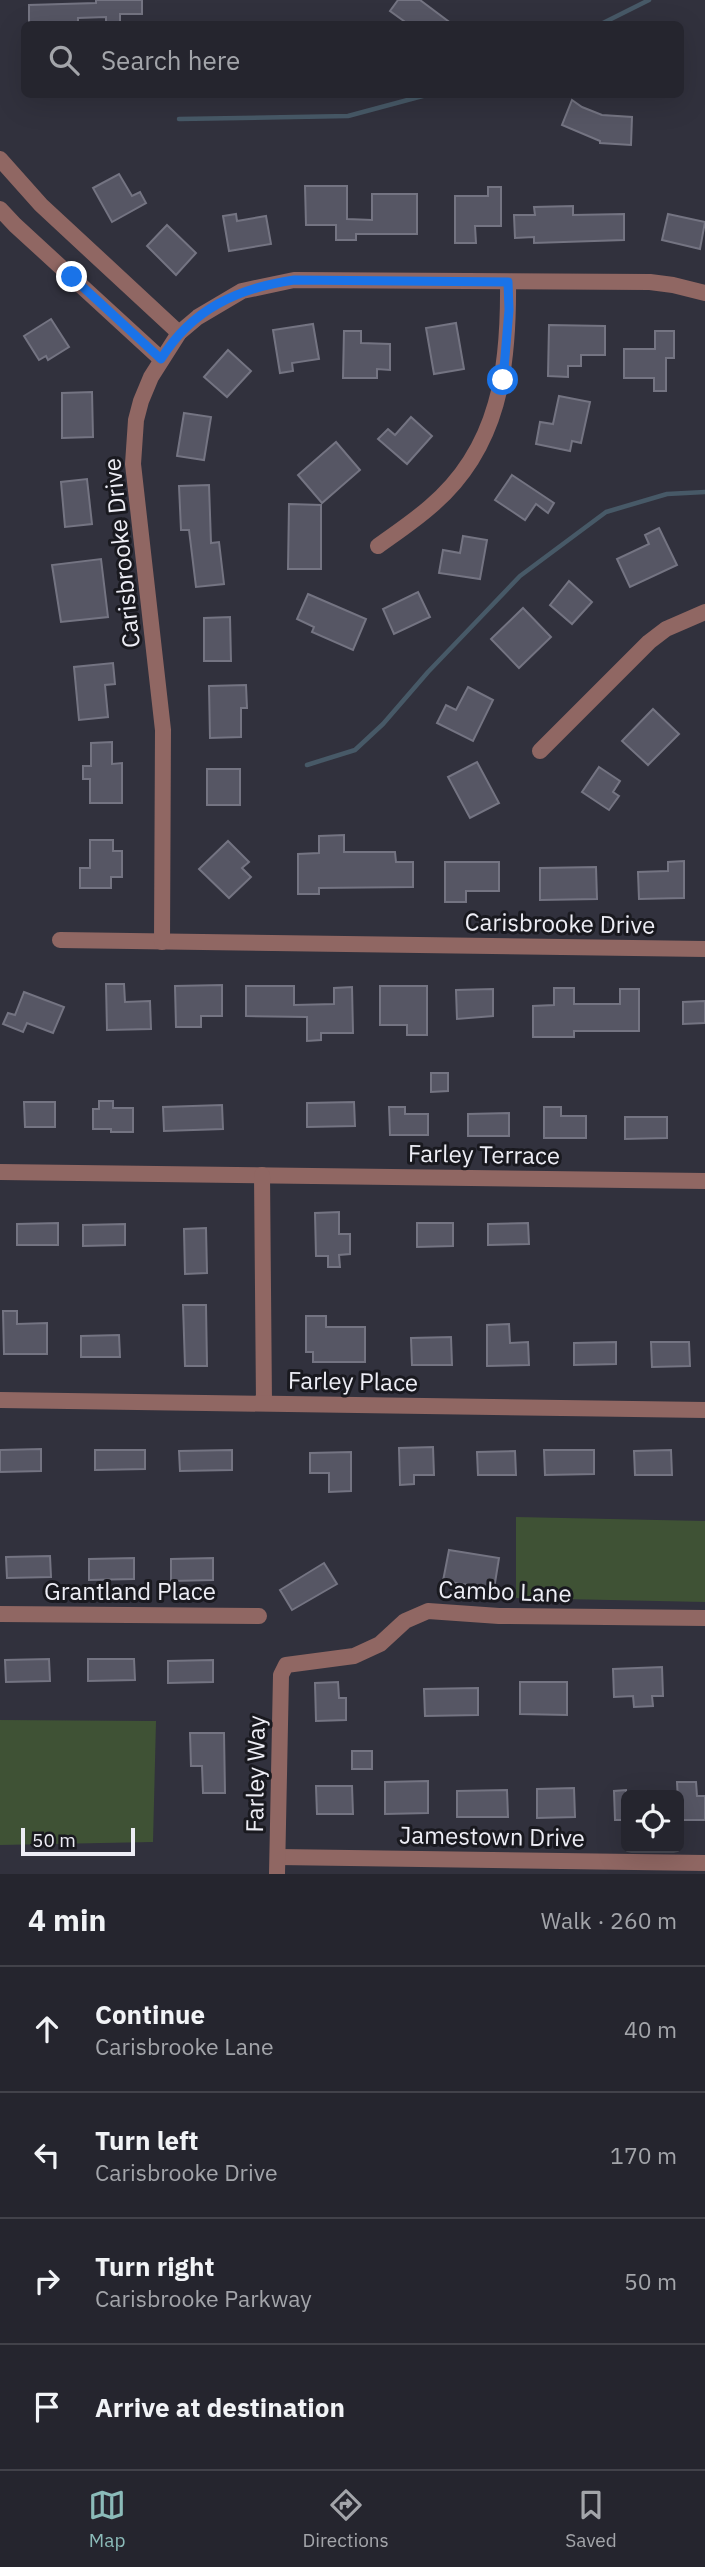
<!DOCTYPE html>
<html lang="en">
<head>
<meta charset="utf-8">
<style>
  :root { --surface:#25252e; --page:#31313a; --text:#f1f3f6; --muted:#a3a5aa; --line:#42424a; --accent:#8bbbb9 }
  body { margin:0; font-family:"IBM Plex Sans",sans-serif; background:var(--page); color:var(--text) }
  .controls { position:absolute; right:21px; bottom:21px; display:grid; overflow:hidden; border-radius:10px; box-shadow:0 7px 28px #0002 }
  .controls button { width:63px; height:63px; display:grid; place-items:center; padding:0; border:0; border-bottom:2px solid var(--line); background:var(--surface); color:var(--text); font:35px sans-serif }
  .scale { position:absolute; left:21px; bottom:18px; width:114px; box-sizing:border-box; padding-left:7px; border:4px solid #ededf5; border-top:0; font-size:19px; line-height:24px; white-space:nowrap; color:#ededf5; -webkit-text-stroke:5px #19191f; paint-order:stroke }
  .stop { position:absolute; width:21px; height:21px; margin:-16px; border:5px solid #1a73e8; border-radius:50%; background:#fff }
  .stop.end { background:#1a73e8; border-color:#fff; box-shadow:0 2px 7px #0008 }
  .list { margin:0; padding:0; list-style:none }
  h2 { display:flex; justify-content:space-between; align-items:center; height:91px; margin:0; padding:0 28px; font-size:30px }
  h2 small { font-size:23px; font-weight:400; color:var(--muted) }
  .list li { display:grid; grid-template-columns:46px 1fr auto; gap:21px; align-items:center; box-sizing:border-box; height:126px; padding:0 28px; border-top:2px solid var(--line) }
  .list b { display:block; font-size:26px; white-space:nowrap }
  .list p { margin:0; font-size:23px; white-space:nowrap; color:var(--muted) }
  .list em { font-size:23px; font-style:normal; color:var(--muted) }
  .icon { flex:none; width:38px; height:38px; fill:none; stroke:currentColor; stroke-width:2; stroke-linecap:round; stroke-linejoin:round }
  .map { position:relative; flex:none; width:705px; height:1874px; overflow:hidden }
  .search { position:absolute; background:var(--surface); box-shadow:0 7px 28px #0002; left:21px; right:21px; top:21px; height:77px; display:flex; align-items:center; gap:18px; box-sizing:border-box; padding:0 24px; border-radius:10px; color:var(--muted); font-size:26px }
  .sheet { height:595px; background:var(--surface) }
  nav { display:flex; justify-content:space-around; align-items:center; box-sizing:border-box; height:98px; border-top:2px solid var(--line); background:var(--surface); font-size:19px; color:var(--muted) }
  nav a { display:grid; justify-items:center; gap:4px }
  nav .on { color:var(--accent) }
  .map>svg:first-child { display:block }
</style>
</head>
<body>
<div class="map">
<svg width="705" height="1874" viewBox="0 0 705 1874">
  <rect width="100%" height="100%" fill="#31313d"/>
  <g fill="#3f5235">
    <polygon points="516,1517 705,1521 705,1602 516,1598"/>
    <polygon points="0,1720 156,1721 153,1842 0,1845"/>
  </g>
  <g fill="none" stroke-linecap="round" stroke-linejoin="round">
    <g stroke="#475967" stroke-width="4.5">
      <polyline points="601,24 649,0"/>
      <polyline points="179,119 348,116 430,94"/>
      <polyline points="307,765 355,750 383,724 428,672 520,576 606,512 667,494 705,492"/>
    </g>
  </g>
  <g fill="#565664" stroke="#747482" stroke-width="2">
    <polygon points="96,0 142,0 142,14 120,14 120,24 106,24 106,17 78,18 78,24 29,24 29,5 96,3"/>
    <polygon points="398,0 420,0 452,24 408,24 390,11"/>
    <polygon points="572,100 582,107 602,115 632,117 631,145 600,143 600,141 562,125"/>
    <polygon points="119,174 132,196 140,192 146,203 112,222 93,188"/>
    <polygon points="305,186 347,186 347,219 372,220 372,194 417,194 417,234 356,234 356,240 336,240 336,225 306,225"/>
    <polygon points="488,187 501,187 501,226 475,226 476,243 455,243 455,196 488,196"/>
    <polygon points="573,206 573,215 624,214 624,240 534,243 534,237 515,238 514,215 535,215 534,207"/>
    <polygon points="236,214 237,221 266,216 271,244 229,251 223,216"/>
    <polygon points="668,214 705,222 700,249 662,240"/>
    <polygon points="167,225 196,253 176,275 147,246"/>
    <polygon points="51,319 69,347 48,360 46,356 39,360 24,336"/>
    <polygon points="456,323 464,369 434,374 426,328"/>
    <polygon points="313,324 319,359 292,363 293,371 280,373 273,330"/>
    <polygon points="549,325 605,326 605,355 581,355 581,366 568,366 568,377 548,376"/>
    <polygon points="344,331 361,331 361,343 390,344 390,370 377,369 377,378 343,378"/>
    <polygon points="655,331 674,331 674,358 666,358 666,391 654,391 654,378 624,378 624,349 655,349"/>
    <polygon points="228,350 251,371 227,397 204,377"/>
    <polygon points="92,392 93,437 62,438 62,393"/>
    <polygon points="559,396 590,402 581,443 572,441 570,451 536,444 540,422 553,424"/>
    <polygon points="184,413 211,417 204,460 177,456"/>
    <polygon points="411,417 432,436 407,464 378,439 388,429 395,435"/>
    <polygon points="336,442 360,470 322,503 298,475"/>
    <polygon points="512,475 554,503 548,513 536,504 525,520 495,500"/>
    <polygon points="87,479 92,524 65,527 61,482"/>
    <polygon points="209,485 211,543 219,542 224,584 196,587 189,530 181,530 179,486"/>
    <polygon points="289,504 321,505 321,569 288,569"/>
    <polygon points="659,528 677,565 630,587 617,559 649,544 645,535"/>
    <polygon points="463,536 487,540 480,579 439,573 443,550 460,553"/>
    <polygon points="101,559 108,617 61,622 52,565"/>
    <polygon points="569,581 592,602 572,624 550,605"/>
    <polygon points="418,592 430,617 394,634 383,609"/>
    <polygon points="308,594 366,619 353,650 312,632 314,627 297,619"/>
    <polygon points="523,608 551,637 519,668 491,639"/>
    <polygon points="230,617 231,661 204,661 204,618"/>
    <polygon points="113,663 115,684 105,685 108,717 79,720 74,667"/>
    <polygon points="246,685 247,708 241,708 241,737 210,738 209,686"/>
    <polygon points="468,687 493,700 473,741 437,723 446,705 456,710"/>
    <polygon points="653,709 679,734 648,765 622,741"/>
    <polygon points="112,742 112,764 122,763 122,803 90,803 90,779 83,779 83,766 91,766 91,743"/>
    <polygon points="477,762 499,803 470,818 448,777"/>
    <polygon points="599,767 620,781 613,792 619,796 609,810 582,792"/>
    <rect x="207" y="769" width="33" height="36"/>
    <polygon points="344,835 344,852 395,852 396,862 413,862 413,887 319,888 319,894 298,894 298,854 319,853 319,836"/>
    <polygon points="90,840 113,840 113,851 122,851 122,877 111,877 111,888 80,888 80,868 90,868"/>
    <polygon points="228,841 249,862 242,868 251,877 229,898 199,869"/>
    <polygon points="684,861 684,898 639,899 638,872 668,871 668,862"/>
    <polygon points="445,862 499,862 499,891 466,891 466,902 445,902"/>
    <polygon points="596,867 597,899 540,900 540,868"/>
    <polygon points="106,984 124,984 125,1002 150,1001 151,1029 107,1030"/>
    <polygon points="222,985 222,1016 201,1016 201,1027 176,1027 175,986"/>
    <polygon points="246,986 294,986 294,1005 334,1004 334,988 352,987 353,1033 321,1033 321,1040 307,1041 307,1017 246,1016"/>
    <polygon points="380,986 427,986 427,1035 407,1035 407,1025 380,1025"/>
    <polygon points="554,988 574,988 574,1004 620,1004 620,989 639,989 639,1031 574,1031 574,1037 533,1037 533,1006 554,1005"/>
    <polygon points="493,989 493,1016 457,1019 456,990"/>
    <polygon points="24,992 64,1007 53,1033 27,1023 23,1032 3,1024 8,1013 15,1015"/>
    <polygon points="705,1001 705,1023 683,1024 683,1002"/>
    <polygon points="431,1073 448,1073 448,1091 431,1092"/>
    <polygon points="99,1101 113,1101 113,1108 133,1108 133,1132 111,1132 111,1129 93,1129 93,1109 99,1109"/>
    <polygon points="24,1102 55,1102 55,1127 25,1127"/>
    <polygon points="354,1102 355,1126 307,1127 307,1103"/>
    <polygon points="222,1105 223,1129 164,1131 163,1107"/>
    <polygon points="389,1107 405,1107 405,1114 428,1114 428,1135 390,1135"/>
    <polygon points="544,1107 561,1107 561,1116 586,1116 586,1138 544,1138"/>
    <polygon points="509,1113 509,1136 468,1136 468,1114"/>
    <polygon points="625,1117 667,1117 667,1138 625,1139"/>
    <polygon points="339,1212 339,1234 350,1234 350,1254 339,1255 340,1267 328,1267 328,1256 316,1256 315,1213"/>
    <polygon points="58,1223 58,1245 17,1245 17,1224"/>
    <polygon points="417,1223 453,1223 453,1246 417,1247"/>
    <polygon points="528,1223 529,1244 488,1245 488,1224"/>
    <polygon points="125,1224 125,1245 83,1246 83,1225"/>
    <polygon points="206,1228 207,1273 185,1274 184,1229"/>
    <polygon points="183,1305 206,1305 207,1366 185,1366"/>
    <polygon points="3,1311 17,1311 17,1324 47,1323 47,1354 4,1354"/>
    <polygon points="306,1316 326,1316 326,1327 365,1327 365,1362 313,1362 313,1352 306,1352"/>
    <polygon points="509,1324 510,1343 528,1342 529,1365 487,1366 487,1325"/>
    <polygon points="119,1335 120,1357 81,1357 81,1336"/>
    <polygon points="451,1337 452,1365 412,1365 411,1338"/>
    <polygon points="616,1342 616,1364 574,1365 574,1343"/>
    <polygon points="651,1342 689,1342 690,1366 652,1367"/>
    <polygon points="433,1447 434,1475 414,1475 414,1484 400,1485 399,1448"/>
    <polygon points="41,1449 41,1471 0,1472 0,1450"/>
    <polygon points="95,1450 145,1450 145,1469 95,1470"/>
    <polygon points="232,1450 232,1470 180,1471 179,1451"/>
    <polygon points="544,1450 594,1450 594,1474 545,1475"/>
    <polygon points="671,1450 672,1475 635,1475 634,1451"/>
    <polygon points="515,1451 516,1475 478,1475 477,1452"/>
    <polygon points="351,1452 351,1491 329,1492 329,1473 310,1473 310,1453"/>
    <polygon points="449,1550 499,1558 494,1589 443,1581"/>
    <polygon points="50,1556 51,1577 7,1578 6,1557"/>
    <polygon points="134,1558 134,1579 89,1580 89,1559"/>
    <polygon points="213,1558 213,1580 171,1581 171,1559"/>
    <polygon points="324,1563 337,1584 292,1610 280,1590"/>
    <polygon points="49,1659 50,1681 6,1682 5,1660"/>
    <polygon points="88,1659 134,1659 135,1680 88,1681"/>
    <polygon points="213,1660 213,1682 168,1683 168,1661"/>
    <polygon points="662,1667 663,1696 652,1696 653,1706 634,1707 633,1696 614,1697 613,1669"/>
    <polygon points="338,1682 339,1698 346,1698 346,1720 316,1721 315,1683"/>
    <polygon points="520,1682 567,1682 567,1715 520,1714"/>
    <polygon points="478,1688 478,1715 425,1716 424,1689"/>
    <polygon points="190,1733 224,1733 225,1793 203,1793 202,1766 191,1766"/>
    <rect x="352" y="1751" width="20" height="18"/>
    <polygon points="428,1781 428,1813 385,1814 385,1782"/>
    <polygon points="677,1782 696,1782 697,1796 705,1796 705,1820 679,1820"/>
    <polygon points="316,1786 352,1786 353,1814 317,1814"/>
    <polygon points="574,1788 575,1817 537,1818 537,1789"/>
    <polygon points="507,1790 508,1817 457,1817 457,1791"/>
    <polygon points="626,1790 626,1820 615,1820 614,1791"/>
  </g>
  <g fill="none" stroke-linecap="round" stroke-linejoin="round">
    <g stroke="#906763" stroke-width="16">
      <polyline points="0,159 41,205 179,333"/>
      <polyline points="0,209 15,225 161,359"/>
      <path d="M 378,546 C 396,533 414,521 430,507 C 500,448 509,367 508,282"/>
      <polyline points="540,751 649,642 666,629 705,612"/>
      <polyline points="60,940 705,949"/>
      <polyline points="162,942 163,730 133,464 136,420 141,401 151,377 179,333 198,317 242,291 294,280 650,282 673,285 705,293"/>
      <polyline points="0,1172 705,1181"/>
      <polyline points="262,1175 264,1403"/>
      <polyline points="0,1400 705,1410"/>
      <polyline points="0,1614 259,1616"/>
      <polyline points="278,1857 705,1863"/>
      <polyline points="277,1874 281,1675 286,1665 354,1656 380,1644 405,1621 428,1611 499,1616 705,1618"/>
    </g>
  </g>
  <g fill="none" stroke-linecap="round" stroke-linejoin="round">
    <path stroke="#1a73e8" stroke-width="9" d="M 72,277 L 161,359 C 192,309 238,288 294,280 L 508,282 L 509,310 L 503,380"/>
  </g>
  <g text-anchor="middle" stroke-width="6" stroke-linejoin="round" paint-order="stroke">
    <g font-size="24" fill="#ededf5" stroke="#19191f">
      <text transform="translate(122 553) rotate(-96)" y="8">Carisbrooke Drive</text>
      <text transform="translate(560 924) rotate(1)" y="8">Carisbrooke Drive</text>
      <text transform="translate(484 1155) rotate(1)" y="8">Farley Terrace</text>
      <text transform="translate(353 1382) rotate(1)" y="8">Farley Place</text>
      <text x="130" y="1600">Grantland Place</text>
      <text transform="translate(505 1592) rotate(2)" y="8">Cambo Lane</text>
      <text transform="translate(256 1774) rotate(-89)" y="8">Farley Way</text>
      <text transform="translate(492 1837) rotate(1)" y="8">Jamestown Drive</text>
    </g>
  </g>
</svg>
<div class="controls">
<button><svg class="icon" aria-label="locate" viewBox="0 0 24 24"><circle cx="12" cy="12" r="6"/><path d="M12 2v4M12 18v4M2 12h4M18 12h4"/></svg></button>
</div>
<div class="scale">50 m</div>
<div class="stop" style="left:503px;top:380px"></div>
<div class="stop end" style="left:72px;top:277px"></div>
<div class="search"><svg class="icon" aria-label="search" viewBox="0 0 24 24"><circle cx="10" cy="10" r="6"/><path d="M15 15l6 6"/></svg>Search here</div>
</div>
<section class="sheet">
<h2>4 min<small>Walk · 260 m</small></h2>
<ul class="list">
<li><svg class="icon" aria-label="ahead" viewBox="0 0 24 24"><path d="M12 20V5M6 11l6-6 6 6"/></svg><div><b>Continue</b><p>Carisbrooke Lane</p></div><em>40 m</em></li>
<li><svg class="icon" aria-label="left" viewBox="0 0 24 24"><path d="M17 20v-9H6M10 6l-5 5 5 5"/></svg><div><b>Turn left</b><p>Carisbrooke Drive</p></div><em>170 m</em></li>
<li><svg class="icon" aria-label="right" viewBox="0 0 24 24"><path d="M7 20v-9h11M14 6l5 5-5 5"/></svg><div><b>Turn right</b><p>Carisbrooke Parkway</p></div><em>50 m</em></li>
<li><svg class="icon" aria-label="arrive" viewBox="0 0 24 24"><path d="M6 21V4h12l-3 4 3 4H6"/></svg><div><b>Arrive at destination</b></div></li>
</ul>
</section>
<nav>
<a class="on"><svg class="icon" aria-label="map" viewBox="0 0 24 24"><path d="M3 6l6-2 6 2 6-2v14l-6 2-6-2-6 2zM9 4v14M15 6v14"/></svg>Map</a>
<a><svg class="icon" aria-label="directions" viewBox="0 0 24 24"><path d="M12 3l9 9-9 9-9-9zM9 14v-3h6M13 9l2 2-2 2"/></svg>Directions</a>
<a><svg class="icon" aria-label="saved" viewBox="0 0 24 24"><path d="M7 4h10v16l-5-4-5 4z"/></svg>Saved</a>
</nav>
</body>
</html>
